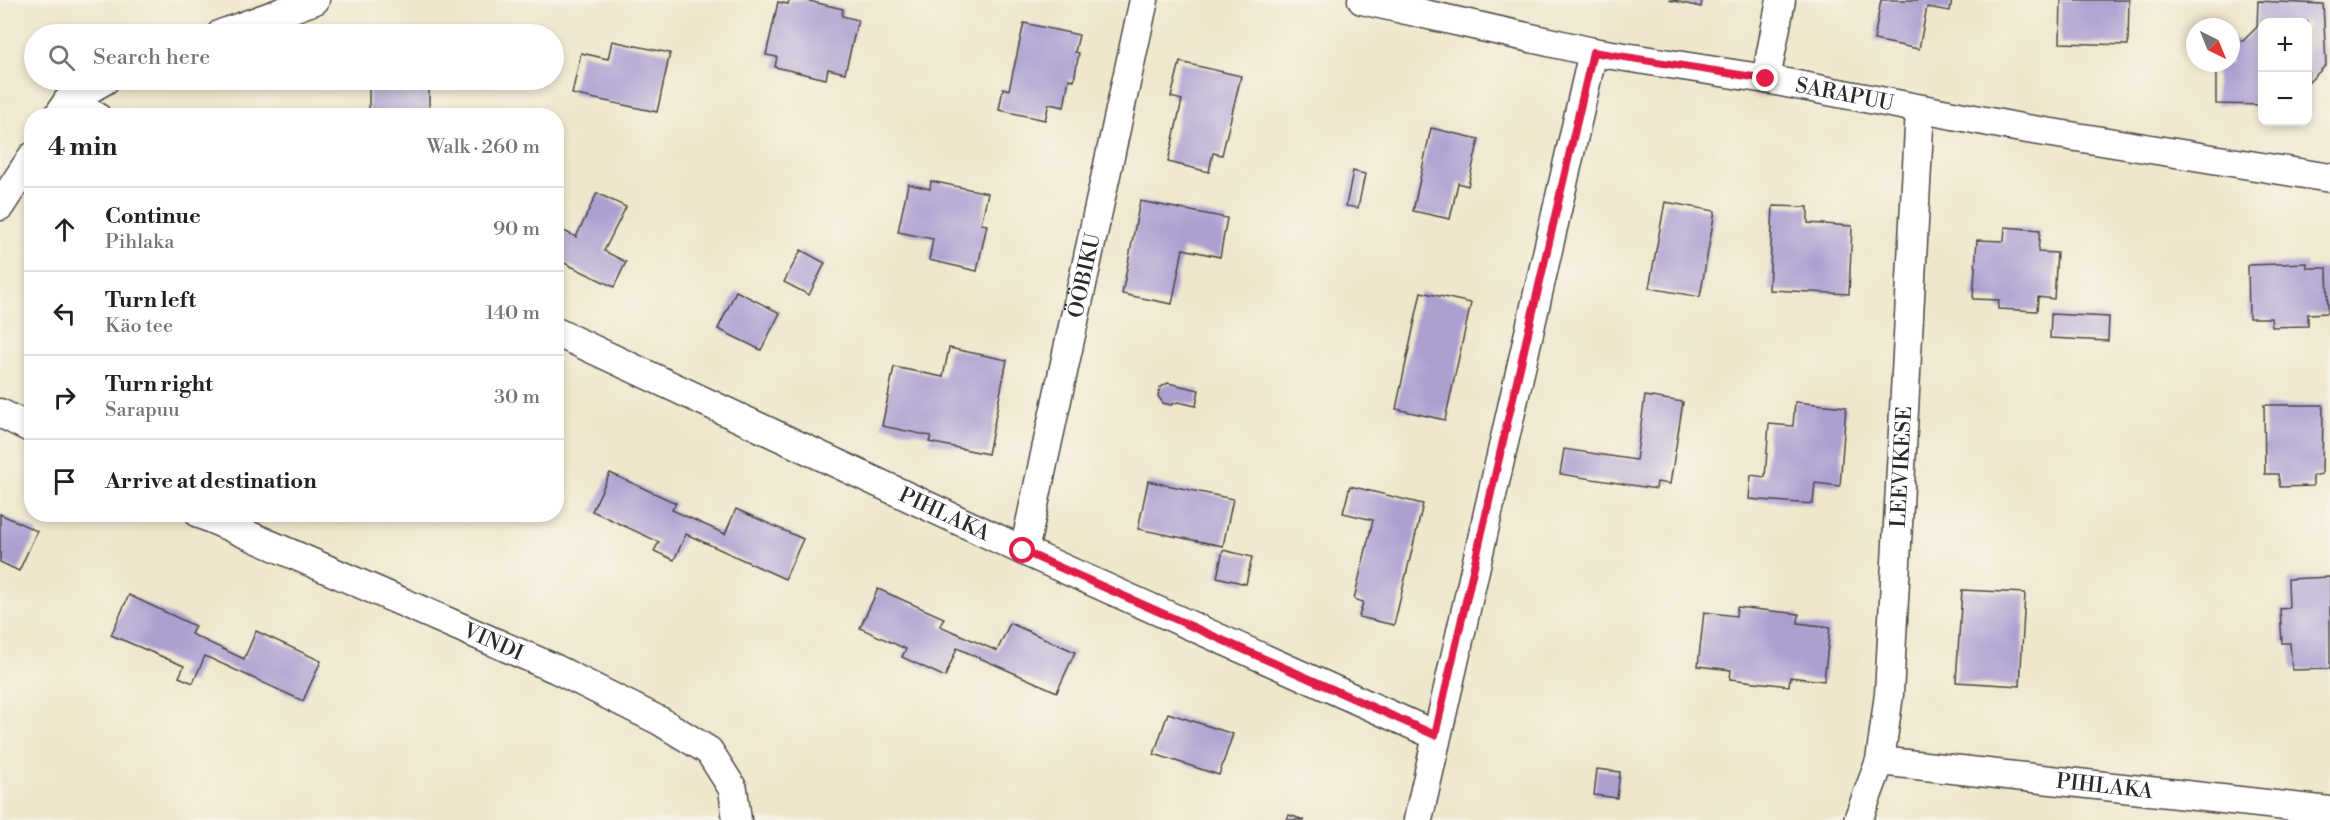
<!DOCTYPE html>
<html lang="en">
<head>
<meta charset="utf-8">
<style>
  :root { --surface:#fff; --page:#f6f6f6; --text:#202124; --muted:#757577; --line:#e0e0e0 }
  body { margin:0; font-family:"Libre Bodoni",serif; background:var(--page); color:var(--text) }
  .controls { position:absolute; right:18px; top:18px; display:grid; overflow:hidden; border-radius:12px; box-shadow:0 3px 9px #0003 }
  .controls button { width:54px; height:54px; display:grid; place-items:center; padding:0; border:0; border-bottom:2px solid var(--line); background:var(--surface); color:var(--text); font:30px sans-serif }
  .compass { position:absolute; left:2186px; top:18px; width:54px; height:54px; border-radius:50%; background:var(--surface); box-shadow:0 3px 9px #0003; rotate:137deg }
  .stop { position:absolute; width:18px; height:18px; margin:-14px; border:4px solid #e11d48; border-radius:50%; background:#fff }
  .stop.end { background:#e11d48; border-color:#fff; box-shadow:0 2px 6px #0008 }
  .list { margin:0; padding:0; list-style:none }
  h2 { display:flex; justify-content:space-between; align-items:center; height:78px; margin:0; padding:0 24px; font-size:26px }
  h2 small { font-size:20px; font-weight:400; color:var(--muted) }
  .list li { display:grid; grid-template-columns:39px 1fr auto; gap:18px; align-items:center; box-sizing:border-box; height:84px; padding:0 24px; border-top:2px solid var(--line) }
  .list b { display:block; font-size:22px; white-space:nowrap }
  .list p { margin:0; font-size:20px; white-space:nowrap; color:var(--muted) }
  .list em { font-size:20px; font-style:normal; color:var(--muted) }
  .icon { flex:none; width:33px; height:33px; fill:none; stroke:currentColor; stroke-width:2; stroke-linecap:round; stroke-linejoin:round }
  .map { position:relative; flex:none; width:2330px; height:820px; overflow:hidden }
  .search { position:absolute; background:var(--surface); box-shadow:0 3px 9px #0003; left:24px; top:24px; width:540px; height:66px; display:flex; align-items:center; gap:15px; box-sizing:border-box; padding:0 21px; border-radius:33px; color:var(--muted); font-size:22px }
  .panel { position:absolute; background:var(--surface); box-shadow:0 3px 9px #0003; left:24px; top:108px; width:540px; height:414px; border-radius:24px }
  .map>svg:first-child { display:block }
</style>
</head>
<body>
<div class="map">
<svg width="2330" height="820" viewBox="0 0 2330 820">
  <rect width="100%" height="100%" fill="#f7f3e8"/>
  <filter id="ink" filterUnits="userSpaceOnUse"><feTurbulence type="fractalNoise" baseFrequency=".0167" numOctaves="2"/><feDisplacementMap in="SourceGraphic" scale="12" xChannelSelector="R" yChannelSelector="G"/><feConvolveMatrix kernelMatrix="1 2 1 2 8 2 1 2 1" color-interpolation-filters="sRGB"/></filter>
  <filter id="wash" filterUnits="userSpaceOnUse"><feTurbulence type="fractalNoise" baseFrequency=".008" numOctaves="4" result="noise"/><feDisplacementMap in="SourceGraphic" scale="24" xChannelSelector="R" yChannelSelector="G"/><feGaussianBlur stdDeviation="1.35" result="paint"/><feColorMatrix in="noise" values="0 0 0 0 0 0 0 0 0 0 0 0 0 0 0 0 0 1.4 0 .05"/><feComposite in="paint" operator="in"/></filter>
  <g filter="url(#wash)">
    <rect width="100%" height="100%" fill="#efe7cc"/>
    <g id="blocks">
      <g fill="#aca0d1">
        <polygon points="789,0 805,0 843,9 842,16 858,20 845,73 828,69 826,79 775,67 777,57 766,55 778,2 788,4"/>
        <polygon points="1669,0 1702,0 1701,7"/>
        <polygon points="1881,0 1952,0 1950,11 1927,7 1919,49 1874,40"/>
        <polygon points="2061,0 2129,0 2128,45 2060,43"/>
        <polygon points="2258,1 2323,4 2326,65 2308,83 2308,22 2262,22 2262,105 2216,104 2216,63 2231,63 2231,39 2243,41 2257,27"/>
        <polygon points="1024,23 1079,35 1075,52 1079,53 1074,80 1069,79 1064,107 1049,104 1045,120 999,110 1003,88 1009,90"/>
        <polygon points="612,41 670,53 657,112 572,94 581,53 608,59"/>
        <polygon points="1180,62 1241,76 1222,155 1213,153 1209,172 1168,162 1182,100 1171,97"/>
        <rect x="369" y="80" width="60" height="36"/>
        <polygon points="1431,128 1479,139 1468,186 1458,183 1450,219 1413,211"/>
        <polygon points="1353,171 1365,174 1358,208 1346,206"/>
        <polygon points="931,181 988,193 981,224 987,225 977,271 929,260 933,239 898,232 908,184 930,189"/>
        <polygon points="597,193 626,207 604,251 626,262 614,287 556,259 556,227 576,237"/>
        <polygon points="1140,201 1227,218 1220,257 1183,249 1172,304 1122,294"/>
        <polygon points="1665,202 1715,211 1700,297 1649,288"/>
        <polygon points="1773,206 1808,207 1808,223 1852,226 1849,294 1769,290"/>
        <polygon points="2005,227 2040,230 2038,252 2057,253 2054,299 2038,297 2037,311 1998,309 1999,300 1973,299 1977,240 2004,241"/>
        <polygon points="801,250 825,263 809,295 784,282"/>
        <polygon points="2307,263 2307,268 2327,268 2328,313 2308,314 2308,326 2272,327 2271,318 2249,318 2248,265"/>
        <polygon points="736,291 780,313 761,350 718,329"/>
        <polygon points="1421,292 1471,303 1445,420 1396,409"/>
        <polygon points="2051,314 2109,317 2108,341 2050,338"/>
        <polygon points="949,348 1007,360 988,454 929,442 931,436 882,426 894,367 943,377"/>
        <polygon points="1168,383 1199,390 1196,406 1178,402 1171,405 1163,403 1158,396 1160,387"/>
        <polygon points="1645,396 1683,402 1670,484 1657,482 1656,489 1560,474 1564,449 1636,460"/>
        <polygon points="1795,402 1846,407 1840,486 1815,483 1813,504 1749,499 1751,475 1765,477 1769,424 1793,426"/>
        <polygon points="2264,405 2323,405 2322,474 2313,476 2313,486 2280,487 2278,474 2265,474"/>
        <polygon points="610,473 676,503 672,510 725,534 736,509 803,539 785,579 686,534 674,560 654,551 659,542 592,511"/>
        <polygon points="1148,481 1233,499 1223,546 1138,529"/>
        <polygon points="1350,486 1423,504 1394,625 1359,617 1363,602 1354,599 1373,520 1343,513"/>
        <polygon points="0,514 37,531 19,571 0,562"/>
        <polygon points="1223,550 1252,557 1246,584 1217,577"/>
        <polygon points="2330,577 2330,669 2292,670 2290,643 2282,643 2280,609 2289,608 2288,579"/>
        <polygon points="878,589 944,618 940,626 997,651 1010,623 1075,652 1057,692 957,648 945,677 902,657 906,649 860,628"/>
        <polygon points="1962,590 2025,593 2020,686 1956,682"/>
        <polygon points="129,595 195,626 191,634 244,659 256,631 321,661 303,701 205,656 193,683 179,677 184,666 111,635"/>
        <polygon points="1737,607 1799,614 1798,623 1830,627 1824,681 1790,677 1789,686 1730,679 1731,670 1698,666 1704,612 1736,616"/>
        <polygon points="1168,713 1233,734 1219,775 1154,754"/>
        <polygon points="1597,769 1620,772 1617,798 1594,795"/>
        <polygon points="1289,815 1304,820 1287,820"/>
      </g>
    </g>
  </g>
  <g filter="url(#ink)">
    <use href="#blocks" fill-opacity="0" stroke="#484743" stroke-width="1.5"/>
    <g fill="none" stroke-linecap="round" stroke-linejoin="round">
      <defs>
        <g id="street">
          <path id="s1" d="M 1362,0 L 1593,52 L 1766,79 L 2021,128 L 2330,178"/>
          <polyline points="221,34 315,0"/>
          <polyline points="1766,79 1781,0"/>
          <polyline points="67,102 96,116"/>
          <polyline points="58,116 67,102 105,80"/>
          <polyline points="0,206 32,157"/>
          <path id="s2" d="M 556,332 L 1024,551 L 1435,735"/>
          <polyline points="0,413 32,429"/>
          <path id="s3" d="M 200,514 L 556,669 L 660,721 L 709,751 L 733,789 L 737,820"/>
          <path id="s4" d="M 1024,551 L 1144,0"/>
          <path id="s5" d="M 1880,761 L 2330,811"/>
          <polyline points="1418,820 1593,52"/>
          <path id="s6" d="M 1858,820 L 1880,761 L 1889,694 L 1920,109"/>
        </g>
      </defs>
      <use href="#street" stroke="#484743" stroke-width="31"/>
      <use href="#street" stroke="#fff" stroke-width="28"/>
    </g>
  </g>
  <g fill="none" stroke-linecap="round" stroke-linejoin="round" filter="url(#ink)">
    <polyline stroke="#e11d48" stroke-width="8" points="1023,551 1435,735 1593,52 1766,79"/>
  </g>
  <g text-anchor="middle" stroke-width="4.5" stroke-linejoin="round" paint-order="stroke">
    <g font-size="21" fill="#2b2b2b" stroke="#f7f3e8">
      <text dy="7" stroke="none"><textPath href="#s1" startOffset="492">SARAPUU</textPath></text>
      <text dy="7" stroke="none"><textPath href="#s4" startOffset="282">ÖÖBIKU</textPath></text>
      <text dy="7" stroke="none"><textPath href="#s6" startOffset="358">LEEVIKESE</textPath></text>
      <text dy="7" stroke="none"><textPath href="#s2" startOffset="429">PIHLAKA</textPath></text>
      <text dy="7" stroke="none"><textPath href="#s3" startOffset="320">VINDI</textPath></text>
      <text dy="7" stroke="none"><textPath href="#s5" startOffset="226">PIHLAKA</textPath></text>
    </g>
  </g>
</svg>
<div class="controls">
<button>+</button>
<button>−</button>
</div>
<svg class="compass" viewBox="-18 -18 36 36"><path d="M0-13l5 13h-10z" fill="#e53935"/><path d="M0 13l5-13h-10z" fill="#757577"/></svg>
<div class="stop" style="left:1023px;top:551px"></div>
<div class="stop end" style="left:1766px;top:79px"></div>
<div class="search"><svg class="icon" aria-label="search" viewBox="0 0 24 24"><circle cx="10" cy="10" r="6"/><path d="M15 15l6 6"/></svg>Search here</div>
<section class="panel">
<h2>4 min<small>Walk · 260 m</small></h2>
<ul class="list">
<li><svg class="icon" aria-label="ahead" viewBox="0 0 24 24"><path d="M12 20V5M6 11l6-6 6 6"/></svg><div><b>Continue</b><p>Pihlaka</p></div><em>90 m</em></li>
<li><svg class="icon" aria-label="left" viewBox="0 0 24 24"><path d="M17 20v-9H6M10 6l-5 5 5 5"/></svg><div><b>Turn left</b><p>Käo tee</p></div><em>140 m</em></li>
<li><svg class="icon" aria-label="right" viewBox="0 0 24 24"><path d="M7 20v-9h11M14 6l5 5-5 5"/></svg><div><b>Turn right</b><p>Sarapuu</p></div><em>30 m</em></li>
<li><svg class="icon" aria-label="arrive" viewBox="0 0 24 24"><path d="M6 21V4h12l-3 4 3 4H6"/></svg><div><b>Arrive at destination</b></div></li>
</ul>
</section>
</div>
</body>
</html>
